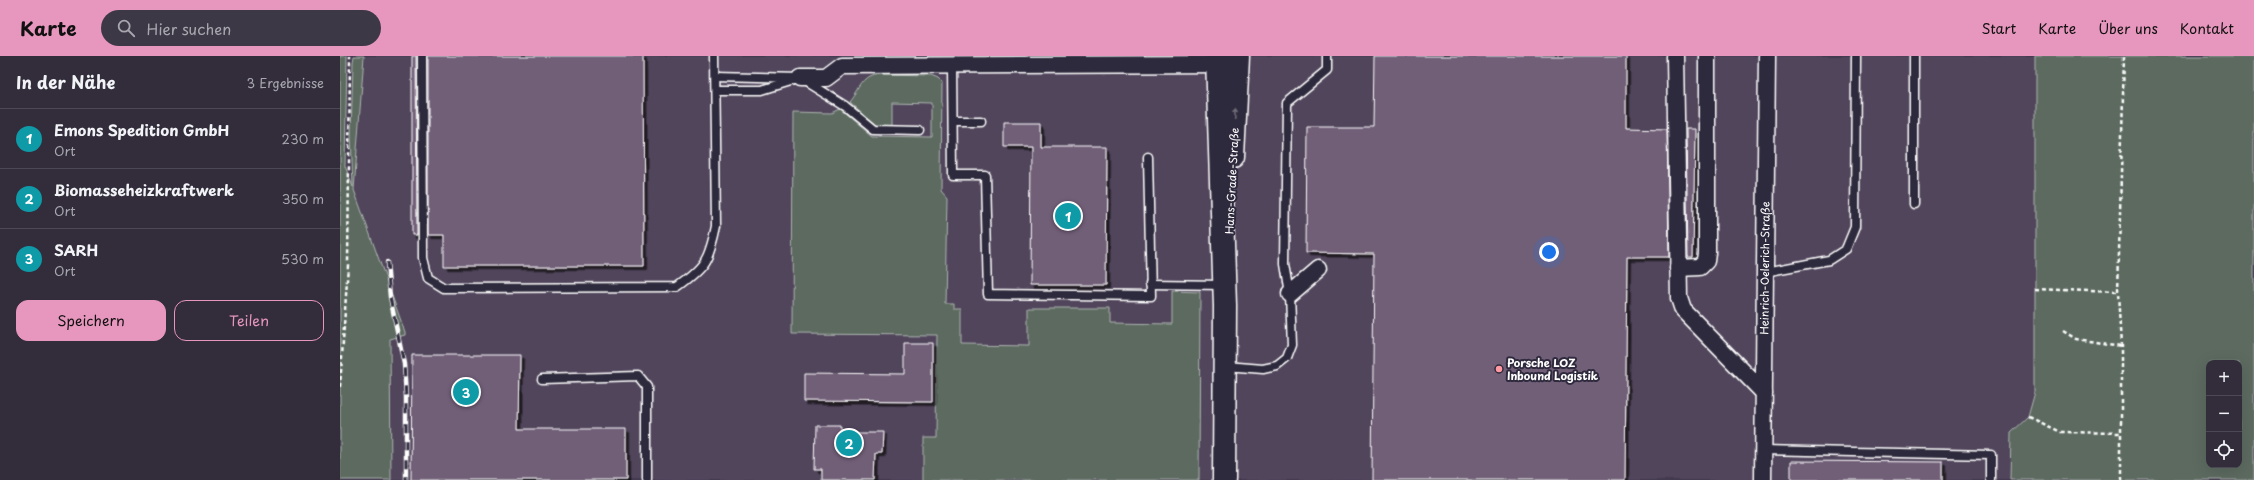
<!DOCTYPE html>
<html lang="de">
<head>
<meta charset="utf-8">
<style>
  :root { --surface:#322c3b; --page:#3d3846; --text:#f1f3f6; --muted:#a8a7af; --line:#4d4855; --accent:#e797bd }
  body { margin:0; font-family:"Playpen Sans",sans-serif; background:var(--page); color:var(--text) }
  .controls { position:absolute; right:12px; bottom:12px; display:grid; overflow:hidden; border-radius:8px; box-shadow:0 4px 16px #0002 }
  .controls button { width:36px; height:36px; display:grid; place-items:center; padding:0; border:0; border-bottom:1px solid var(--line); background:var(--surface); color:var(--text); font:20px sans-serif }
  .you { position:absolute; left:1209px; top:196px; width:14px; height:14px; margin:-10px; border:3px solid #fff; border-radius:50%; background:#1a73e8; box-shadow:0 0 0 6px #1a73e833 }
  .badge { display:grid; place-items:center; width:26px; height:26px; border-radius:50%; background:var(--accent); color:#fff; font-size:13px; font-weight:700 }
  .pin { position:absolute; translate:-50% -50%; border:2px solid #fff; box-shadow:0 1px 4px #0006 }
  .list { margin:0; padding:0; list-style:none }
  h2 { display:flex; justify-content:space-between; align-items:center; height:52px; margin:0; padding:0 16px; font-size:17px }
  h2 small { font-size:13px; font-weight:400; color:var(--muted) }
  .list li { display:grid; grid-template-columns:26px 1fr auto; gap:12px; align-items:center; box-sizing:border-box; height:60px; padding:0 16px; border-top:1px solid var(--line) }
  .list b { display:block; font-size:15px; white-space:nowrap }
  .list p { margin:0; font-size:13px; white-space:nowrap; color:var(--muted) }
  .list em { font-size:13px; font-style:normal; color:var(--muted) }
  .actions { display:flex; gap:8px; padding:12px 16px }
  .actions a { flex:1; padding:9px 0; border:1px solid var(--accent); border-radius:12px; text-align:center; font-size:14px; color:var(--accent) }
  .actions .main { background:var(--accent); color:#111 }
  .icon { flex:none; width:22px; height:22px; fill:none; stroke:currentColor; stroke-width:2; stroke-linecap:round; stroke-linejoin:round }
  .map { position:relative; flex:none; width:1914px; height:424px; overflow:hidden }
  header { display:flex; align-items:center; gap:24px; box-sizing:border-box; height:56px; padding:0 20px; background:var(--accent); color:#111 }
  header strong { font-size:19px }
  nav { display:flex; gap:22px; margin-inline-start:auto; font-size:14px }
  .search { width:280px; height:36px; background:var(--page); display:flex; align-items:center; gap:10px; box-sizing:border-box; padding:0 14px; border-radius:22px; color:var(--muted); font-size:15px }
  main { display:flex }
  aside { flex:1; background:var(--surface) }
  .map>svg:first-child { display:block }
</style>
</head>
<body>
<header>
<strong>Karte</strong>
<div class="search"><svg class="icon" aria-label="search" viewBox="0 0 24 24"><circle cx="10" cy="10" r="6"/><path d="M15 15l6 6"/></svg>Hier suchen</div>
<nav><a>Start</a><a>Karte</a><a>Über uns</a><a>Kontakt</a></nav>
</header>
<main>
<aside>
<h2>In der Nähe<small>3 Ergebnisse</small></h2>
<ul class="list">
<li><span class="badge" style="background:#0f9aa8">1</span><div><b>Emons Spedition GmbH</b><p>Ort</p></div><em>230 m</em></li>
<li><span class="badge" style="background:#0f9aa8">2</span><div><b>Biomasseheizkraftwerk</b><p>Ort</p></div><em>350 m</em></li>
<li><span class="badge" style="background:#0f9aa8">3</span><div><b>SARH</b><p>Ort</p></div><em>530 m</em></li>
</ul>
<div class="actions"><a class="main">Speichern</a><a>Teilen</a></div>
</aside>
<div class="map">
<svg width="1914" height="424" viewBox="0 0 1914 424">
  <defs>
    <filter id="shadow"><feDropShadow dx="3.5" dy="3.5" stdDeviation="0" flood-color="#0009"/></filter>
  </defs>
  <rect width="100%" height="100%" fill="#433a4f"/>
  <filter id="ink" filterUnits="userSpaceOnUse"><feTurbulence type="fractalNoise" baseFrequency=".025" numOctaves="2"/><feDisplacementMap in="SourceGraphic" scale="8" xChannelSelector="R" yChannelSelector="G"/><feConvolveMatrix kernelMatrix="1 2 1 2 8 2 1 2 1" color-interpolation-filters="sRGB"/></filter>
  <g filter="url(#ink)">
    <polygon fill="#51455b" points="24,0 1695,0 1695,336 1688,361 1671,377 1670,424 12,424 14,137"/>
    <g fill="#5c6b61" stroke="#aeb5b0" fill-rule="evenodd">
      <polygon points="0,0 7,0 5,110 13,131 11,79 13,6 14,0 24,0 14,134 65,276 65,279 50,283 51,424 0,424"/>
      <path d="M 1695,0 L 1914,0 L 1914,424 L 1670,424 L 1671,377 L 1688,361 L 1695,336 ZM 1869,307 L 1899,307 L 1899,409 L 1869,409 Z"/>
      <path d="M 540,19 L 591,20 L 598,23 L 602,27 L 601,133 L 607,140 L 605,248 L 614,248 L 614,253 L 622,253 L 622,289 L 689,290 L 689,252 L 770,252 L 770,267 L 832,268 L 832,235 L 860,236 L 859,424 L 583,424 L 583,382 L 596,382 L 597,279 L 452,278 L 453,56 L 492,57 L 500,53 L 532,80 L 592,81 L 592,47 L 552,46 L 552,70 L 535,68 L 510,46 C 521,33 521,21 540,19 Z"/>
    </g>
    <g fill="#715e78" stroke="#fff" filter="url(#shadow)">
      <polygon points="72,0 76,0 77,179 72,179"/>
      <polygon points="88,0 303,0 304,210 104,210 104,179 88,179"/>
      <polygon points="1035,0 1286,0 1286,72 1327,73 1329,201 1287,201 1285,424 1032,424 1034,198 966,197 967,71 1034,71"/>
      <polygon points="664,66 701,66 701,91 767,91 766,229 690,229 691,91 664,91"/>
      <polygon points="1346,73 1355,73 1353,201 1348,201"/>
      <polygon points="565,287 593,287 593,346 464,345 464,317 565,318"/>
      <polygon points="72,299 180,299 179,373 286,373 286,424 71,424"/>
      <polygon points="475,369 500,369 500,376 543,376 542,398 536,398 535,424 481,424 481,413 474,413"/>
      <polygon points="1451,405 1603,406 1603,424 1451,424"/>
    </g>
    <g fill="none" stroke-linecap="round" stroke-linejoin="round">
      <defs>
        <g id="lane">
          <path d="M 82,0 L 83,202 L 88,222 L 104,232 L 337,231 C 365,211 369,204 376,170 L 374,0"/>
          <polyline points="1574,0 1574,148"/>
          <polyline points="612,9 613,119 645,119 648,238 811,240 808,101"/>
          <polyline points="375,20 460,22 505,50 533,73 580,74"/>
          <polyline points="375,34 422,34 454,24"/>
          <polyline points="613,65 641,65"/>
          <polyline points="1425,216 1489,204 1506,193 1515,171 1516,0"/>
          <polyline points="810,228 884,229"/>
          <polyline points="886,310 923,313 937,310 947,302 952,289 950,238 945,208 947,47 987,14 987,0"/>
          <polyline points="202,323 298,320 307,331 307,424"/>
          <polyline points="1423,394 1651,399 1651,424"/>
        </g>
        <g id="street">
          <polyline points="1335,0 1339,242 1343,254 1424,337"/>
          <polyline points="460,22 486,22 502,10 887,8"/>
          <polyline points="1338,212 1360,211 1366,205 1367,197 1367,0"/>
          <polyline points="950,238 978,214"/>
          <path id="s1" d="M 1423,424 L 1427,0"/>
        </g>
        <g id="secondary">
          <polyline points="877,0 885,250 884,424"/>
          <polyline points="893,101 898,0"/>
        </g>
      </defs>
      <use href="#lane" stroke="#fff" stroke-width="11"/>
      <use href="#street" stroke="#fff" stroke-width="19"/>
      <use href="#secondary" stroke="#fff" stroke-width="25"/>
      <g stroke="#fff" stroke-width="2.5" stroke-dasharray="4 3" stroke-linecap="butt">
        <polyline points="1695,233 1778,236"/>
        <polyline points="1723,275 1736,283 1781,290"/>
        <polyline points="0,331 8,209 10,0"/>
        <polyline points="1688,361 1720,376 1782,377"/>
        <polyline points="1781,424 1781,290 1778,236 1784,0"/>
      </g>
      <use href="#lane" stroke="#2f2a3d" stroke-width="8"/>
      <use href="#street" stroke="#2f2a3d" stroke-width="16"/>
      <use href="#secondary" stroke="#2f2a3d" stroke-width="22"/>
      <defs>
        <polyline id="rail" points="47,206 50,241 64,308 66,341 66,424"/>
      </defs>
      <use href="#rail" stroke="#fff" stroke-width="4.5"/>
      <use href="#rail" stroke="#2f2a3d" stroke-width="3" stroke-dasharray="9" stroke-linecap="butt"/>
    </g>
    <defs><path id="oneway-solid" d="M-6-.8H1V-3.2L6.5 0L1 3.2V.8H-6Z"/></defs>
    <use fill="#6d6a77" href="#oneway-solid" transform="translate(895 58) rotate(-87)"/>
  </g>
  <circle fill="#ff9aa2" stroke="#2f2a3d" stroke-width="1.5" cx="1159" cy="313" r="4"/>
  <g text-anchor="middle" stroke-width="4" stroke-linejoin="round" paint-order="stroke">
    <g font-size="11" fill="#fff" stroke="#2f2a3d">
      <text transform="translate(892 125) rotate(-87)" y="4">Hans-Grade-Straße</text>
      <text dy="4" stroke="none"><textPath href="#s1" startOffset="212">Heinrich-Oelerich-Straße</textPath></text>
    </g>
    <g font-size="11" font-weight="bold" fill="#fff" stroke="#2f2a3d" text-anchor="start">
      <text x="1167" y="311">Porsche LOZ<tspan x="1167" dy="13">Inbound Logistik</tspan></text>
    </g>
  </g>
</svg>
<div class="controls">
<button>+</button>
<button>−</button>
<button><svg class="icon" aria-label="locate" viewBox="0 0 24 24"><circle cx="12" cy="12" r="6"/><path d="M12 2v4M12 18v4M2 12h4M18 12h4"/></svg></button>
</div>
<div class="you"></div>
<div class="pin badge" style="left:728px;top:160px;background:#0f9aa8">1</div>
<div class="pin badge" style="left:509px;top:387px;background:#0f9aa8">2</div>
<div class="pin badge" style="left:126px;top:336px;background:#0f9aa8">3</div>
</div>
</main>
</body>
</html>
